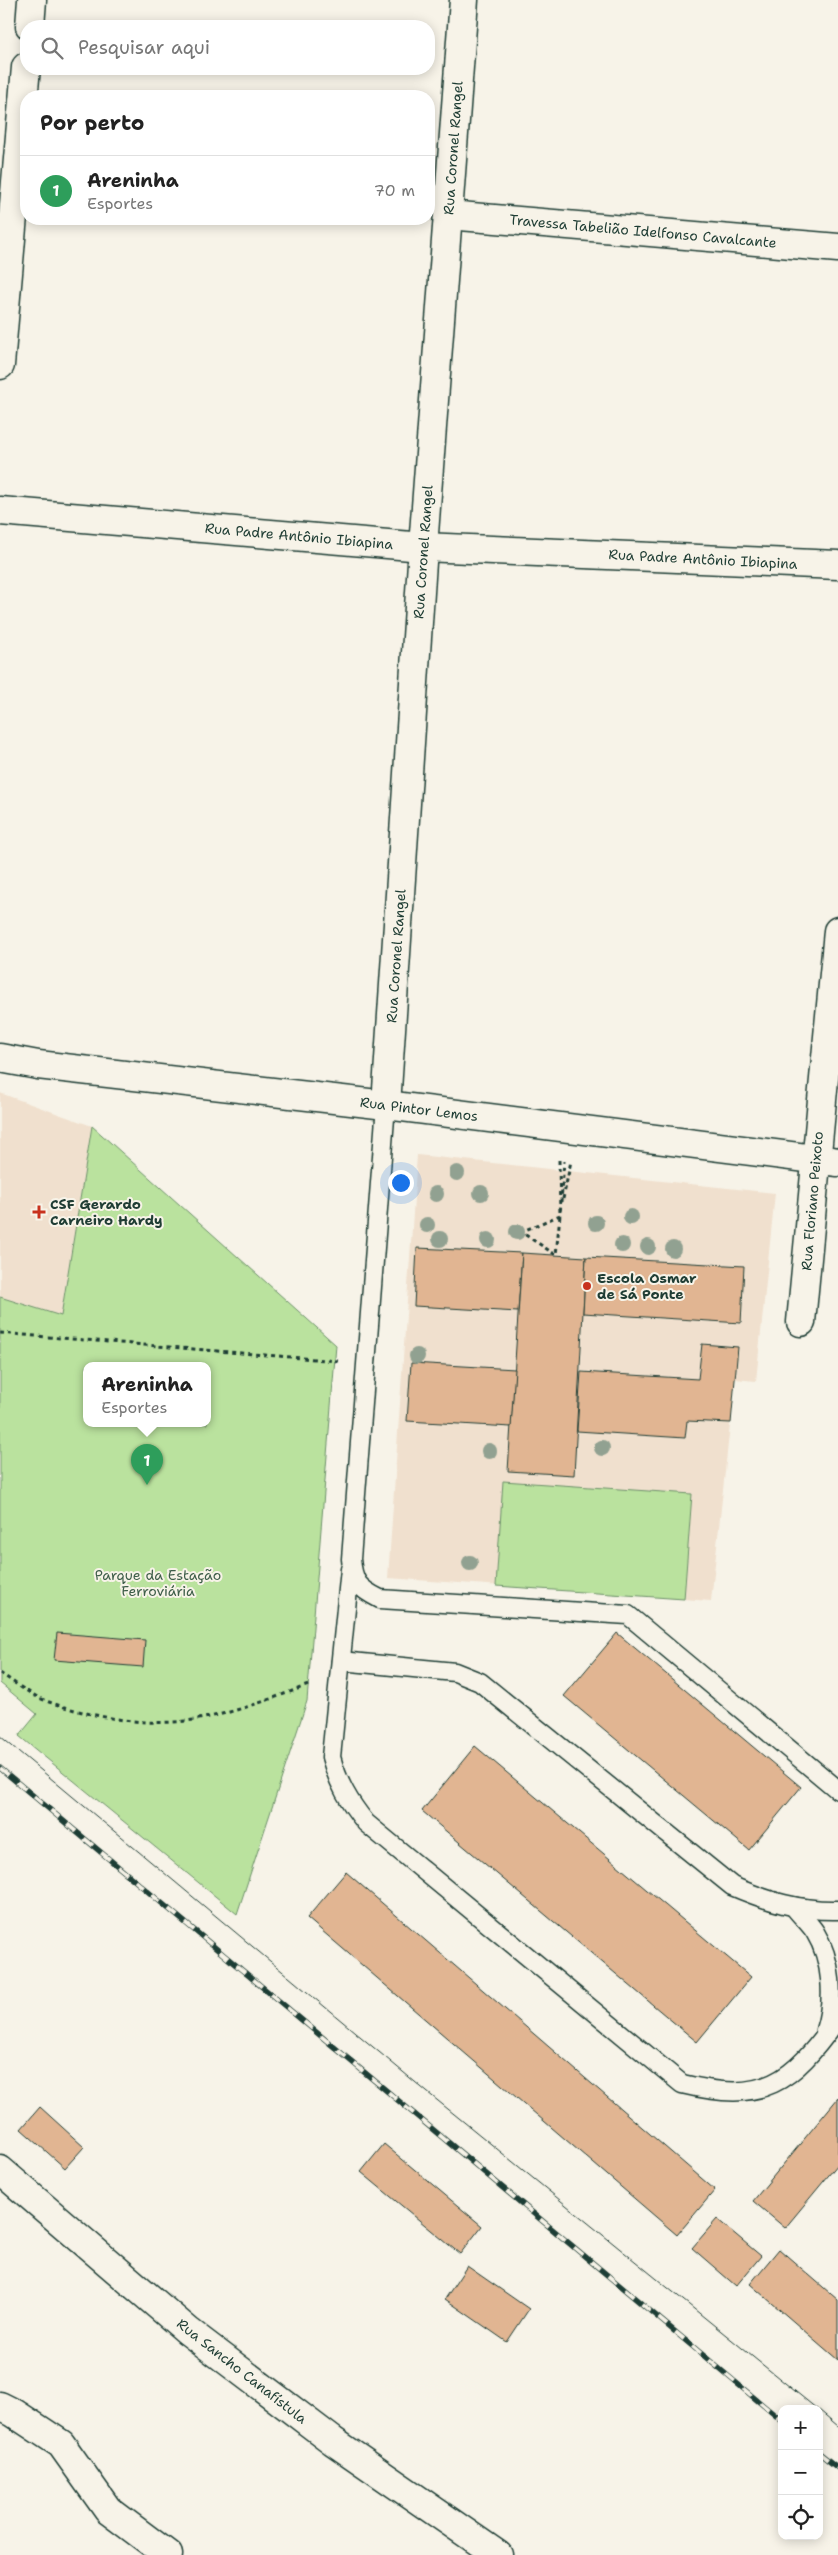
<!DOCTYPE html>
<html lang="pt">
<head>
<meta charset="utf-8">
<style>
  :root { --surface:#fff; --page:#f2f2f2; --text:#222; --muted:#767676; --line:#e0e0e0; --accent:#7c3aed }
  body { margin:0; font-family:"Shantell Sans",sans-serif; background:var(--page); color:var(--text) }
  .controls { position:absolute; right:15px; bottom:15px; display:grid; overflow:hidden; border-radius:10px; box-shadow:0 2px 12px #0003 }
  .controls button { width:45px; height:45px; display:grid; place-items:center; padding:0; border:0; border-bottom:1px solid var(--line); background:var(--surface); color:var(--text); font:25px sans-serif }
  .you { position:absolute; left:400px; top:1182px; width:18px; height:18px; margin:-12px; border:4px solid #fff; border-radius:50%; background:#1a73e8; box-shadow:0 0 0 8px #1a73e833 }
  .badge { display:grid; place-items:center; width:32px; height:32px; border-radius:50%; background:var(--accent); color:#fff; font-size:16px; font-weight:700 }
  .pin { position:absolute; translate:-50% -41px; filter:drop-shadow(0 1px 2px #0008) }
  .pin::after { content:''; position:absolute; top:26px; width:18px; height:15px; background:inherit; clip-path:polygon(0 0,100% 0,50% 100%) }
  .popup { position:absolute; left:83px; top:1362px; width:128px; height:65px; box-sizing:border-box; display:grid; place-content:center; border-radius:10px; background:var(--surface); filter:drop-shadow(0 1px 4px #0005); font-size:16px; white-space:nowrap; color:var(--muted) }
  .popup b { font-size:19px; color:var(--text) }
  .popup::after { content:''; position:absolute; left:50%; top:100%; margin-left:-10px; border:10px solid transparent; border-top-color:var(--surface) }
  .list { margin:0; padding:0; list-style:none }
  h2 { display:flex; justify-content:space-between; align-items:center; height:65px; margin:0; padding:0 20px; font-size:21px }
  h2 small { font-size:16px; font-weight:400; color:var(--muted) }
  .list li { display:grid; grid-template-columns:32px 1fr auto; gap:15px; align-items:center; box-sizing:border-box; height:70px; padding:0 20px; border-top:1px solid var(--line) }
  .list b { display:block; font-size:19px; white-space:nowrap }
  .list p { margin:0; font-size:16px; white-space:nowrap; color:var(--muted) }
  .list em { font-size:16px; font-style:normal; color:var(--muted) }
  .icon { flex:none; width:28px; height:28px; fill:none; stroke:currentColor; stroke-width:2; stroke-linecap:round; stroke-linejoin:round }
  .map { position:relative; flex:none; width:838px; height:2555px; overflow:hidden }
  .search { position:absolute; background:var(--surface); box-shadow:0 2px 12px #0003; left:20px; top:20px; width:415px; height:55px; display:flex; align-items:center; gap:12px; box-sizing:border-box; padding:0 18px; border-radius:20px; color:var(--muted); font-size:19px }
  .panel { position:absolute; background:var(--surface); box-shadow:0 2px 12px #0003; left:20px; top:90px; width:415px; height:135px; border-radius:20px }
  .map>svg:first-child { display:block }
</style>
</head>
<body>
<div class="map">
<svg width="838" height="2555" viewBox="0 0 838 2555">
  <rect width="100%" height="100%" fill="#f7f3e8"/>
  <filter id="ink" filterUnits="userSpaceOnUse"><feTurbulence type="fractalNoise" baseFrequency=".02" numOctaves="2"/><feDisplacementMap in="SourceGraphic" scale="10" xChannelSelector="R" yChannelSelector="G"/><feConvolveMatrix kernelMatrix="1 2 1 2 8 2 1 2 1" color-interpolation-filters="sRGB"/></filter>
  <g filter="url(#ink)">
    <g fill="#f0e0ce">
      <polygon points="0,1093 92,1126 61,1316 0,1297"/>
      <polygon points="417,1155 775,1193 756,1381 735,1379 711,1601 388,1578"/>
    </g>
    <g fill="#bae29e" stroke="#6c9069" fill-rule="evenodd">
      <path d="M 92,1126 L 336,1345 L 307,1701 L 237,1914 L 19,1736 L 37,1714 L 0,1683 L 0,1297 L 61,1316 ZM 87,1366 L 207,1366 L 207,1424 L 87,1424 Z"/>
      <polygon points="503,1481 692,1494 684,1599 496,1586"/>
    </g>
    <g fill="#e1b592" stroke="#1f3d34">
      <polygon points="417,1248 522,1253 518,1312 414,1306"/>
      <polygon points="522,1253 586,1257 574,1475 508,1471"/>
      <polygon points="586,1257 744,1266 741,1323 583,1313"/>
      <polygon points="702,1344 738,1347 731,1423 687,1421 685,1438 577,1431 581,1372 698,1379"/>
      <polygon points="411,1363 515,1369 511,1427 407,1421"/>
      <polygon points="57,1633 145,1640 143,1667 54,1660"/>
      <polygon points="617,1633 801,1787 749,1850 564,1696"/>
      <polygon points="475,1746 751,1977 697,2042 422,1811"/>
      <polygon points="346,1872 715,2190 677,2235 307,1918"/>
      <polygon points="838,2098 838,2164 785,2228 753,2201"/>
      <polygon points="40,2107 84,2147 65,2168 21,2129"/>
      <polygon points="384,2144 482,2226 460,2254 361,2172"/>
      <polygon points="717,2219 761,2256 736,2286 692,2248"/>
      <polygon points="779,2249 838,2300 838,2360 750,2284"/>
      <polygon points="467,2266 529,2309 507,2342 445,2299"/>
    </g>
    <g fill="none" stroke-linecap="round" stroke-linejoin="round">
      <defs>
        <g id="service">
          <path d="M 386,1105 L 351,1559 C 353,1582 358,1588 380,1599 L 628,1615 L 838,1790"/>
          <path d="M 350,1569 L 331,1757 C 338,1783 349,1802 366,1823 L 682,2084 C 764,2104 791,2084 838,2018"/>
          <path d="M 341,1661 L 455,1672 L 480,1682 L 732,1886 C 767,1901 799,1911 838,1910"/>
          <path d="M 795,1908 C 801,1916 810,1924 815,1932 C 832,1960 835,1999 825,2030"/>
        </g>
        <g id="minor">
          <polyline points="30,26 32,0"/>
          <polyline points="448,215 838,248"/>
          <polyline points="0,365 26,67"/>
          <polyline points="0,511 423,547 838,565"/>
          <polyline points="0,1058 38,1065 386,1105 838,1162"/>
          <polyline points="386,1105 423,547 464,0"/>
          <polyline points="801,1322 838,931"/>
          <polyline points="0,2406 14,2413 61,2444 108,2510 168,2555"/>
        </g>
        <polyline id="primary" points="0,2170 188,2331 333,2441 498,2555"/>
      </defs>
      <use href="#service" stroke="#1f3d34" stroke-width="21"/>
      <use href="#minor" stroke="#1f3d34" stroke-width="31"/>
      <use href="#primary" stroke="#1f3d34" stroke-width="31"/>
      <g stroke="#1f3d34" stroke-width="3" stroke-dasharray="4 4" stroke-linecap="butt">
        <polyline points="559,1160 560,1215 556,1255 521,1232 560,1215 564,1161"/>
        <polyline points="563,1199 571,1161"/>
        <polyline points="0,1333 338,1361"/>
        <path d="M 0,1673 C 15,1683 32,1696 49,1702 C 95,1718 151,1728 199,1719 C 237,1712 274,1698 311,1684"/>
      </g>
      <use href="#service" stroke="#f7f3e8" stroke-width="18"/>
      <use href="#minor" stroke="#f7f3e8" stroke-width="28"/>
      <use href="#primary" stroke="#f7f3e8" stroke-width="28"/>
      <g stroke="#1f3d34" stroke-width="1">
        <polyline points="0,1736 427,2092 817,2409"/>
        <polyline points="819,2410 838,2426"/>
      </g>
      <defs>
        <g id="rail">
          <polyline points="0,1768 782,2421"/>
          <polyline points="819,2453 838,2468"/>
        </g>
      </defs>
      <use href="#rail" stroke="#1f3d34" stroke-width="5.5"/>
      <use href="#rail" stroke="#f7f3e8" stroke-width="4" stroke-dasharray="11" stroke-linecap="butt"/>
    </g>
    <g fill="#91a191">
      <circle cx="457" cy="1173" r="8"/>
      <circle cx="481" cy="1193" r="8"/>
      <circle cx="436" cy="1194" r="8"/>
      <circle cx="631" cy="1217" r="8"/>
      <circle cx="596" cy="1223" r="8"/>
      <circle cx="427" cy="1225" r="8"/>
      <circle cx="517" cy="1232" r="8"/>
      <circle cx="440" cy="1239" r="8"/>
      <circle cx="488" cy="1240" r="8"/>
      <circle cx="622" cy="1245" r="8"/>
      <circle cx="648" cy="1247" r="8"/>
      <circle cx="673" cy="1249" r="8"/>
      <circle cx="417" cy="1356" r="8"/>
      <circle cx="602" cy="1448" r="8"/>
      <circle cx="489" cy="1451" r="8"/>
      <circle cx="470" cy="1563" r="8"/>
    </g>
  </g>
  <g fill="#c8321e" stroke="#f7f3e8" stroke-width="2">
    <path d="M36.5 1204.5h5v5h5v5h-5v5h-5v-5h-5v-5h5z"/>
    <circle cx="587" cy="1286" r="5"/>
  </g>
  <g text-anchor="middle" stroke-width="4" stroke-linejoin="round" paint-order="stroke">
    <g font-size="14" fill="#1f3d34" stroke="#f7f3e8">
      <text transform="translate(453 148) rotate(-86)" y="5">Rua Coronel Rangel</text>
      <text transform="translate(643 231) rotate(5)" y="5">Travessa Tabelião Idelfonso Cavalcante</text>
      <text transform="translate(299 536) rotate(5)" y="5">Rua Padre Antônio Ibiapina</text>
      <text transform="translate(423 552) rotate(-86)" y="5">Rua Coronel Rangel</text>
      <text transform="translate(703 559) rotate(3)" y="5">Rua Padre Antônio Ibiapina</text>
      <text transform="translate(396 956) rotate(-86)" y="5">Rua Coronel Rangel</text>
      <text transform="translate(419 1109) rotate(7)" y="5">Rua Pintor Lemos</text>
      <text transform="translate(812 1201) rotate(-85)" y="5">Rua Floriano Peixoto</text>
      <text transform="translate(242 2371) rotate(38)" y="5">Rua Sancho Canafístula</text>
    </g>
    <g font-size="14" font-weight="bold" fill="#1f3d34" stroke="#f7f3e8" text-anchor="start">
      <text x="50" y="1209">CSF Gerardo<tspan x="50" dy="16">Carneiro Hardy</tspan></text>
      <text x="597" y="1283">Escola Osmar<tspan x="597" dy="16">de Sá Ponte</tspan></text>
    </g>
    <g font-size="14" fill="#3e5e49" stroke="#f7f3e8">
      <text x="158" y="1580">Parque da Estação<tspan x="158" dy="16">Ferroviária</tspan></text>
    </g>
  </g>
</svg>
<div class="controls">
<button>+</button>
<button>−</button>
<button><svg class="icon" aria-label="locate" viewBox="0 0 24 24"><circle cx="12" cy="12" r="6"/><path d="M12 2v4M12 18v4M2 12h4M18 12h4"/></svg></button>
</div>
<div class="you"></div>
<div class="pin badge" style="left:147px;top:1485px;background:#2e9e5b">1</div>
<div class="popup"><b>Areninha</b>Esportes</div>
<div class="search"><svg class="icon" aria-label="search" viewBox="0 0 24 24"><circle cx="10" cy="10" r="6"/><path d="M15 15l6 6"/></svg>Pesquisar aqui</div>
<section class="panel">
<h2>Por perto<small></small></h2>
<ul class="list">
<li><span class="badge" style="background:#2e9e5b">1</span><div><b>Areninha</b><p>Esportes</p></div><em>70 m</em></li>
</ul>
</section>
</div>
</body>
</html>
